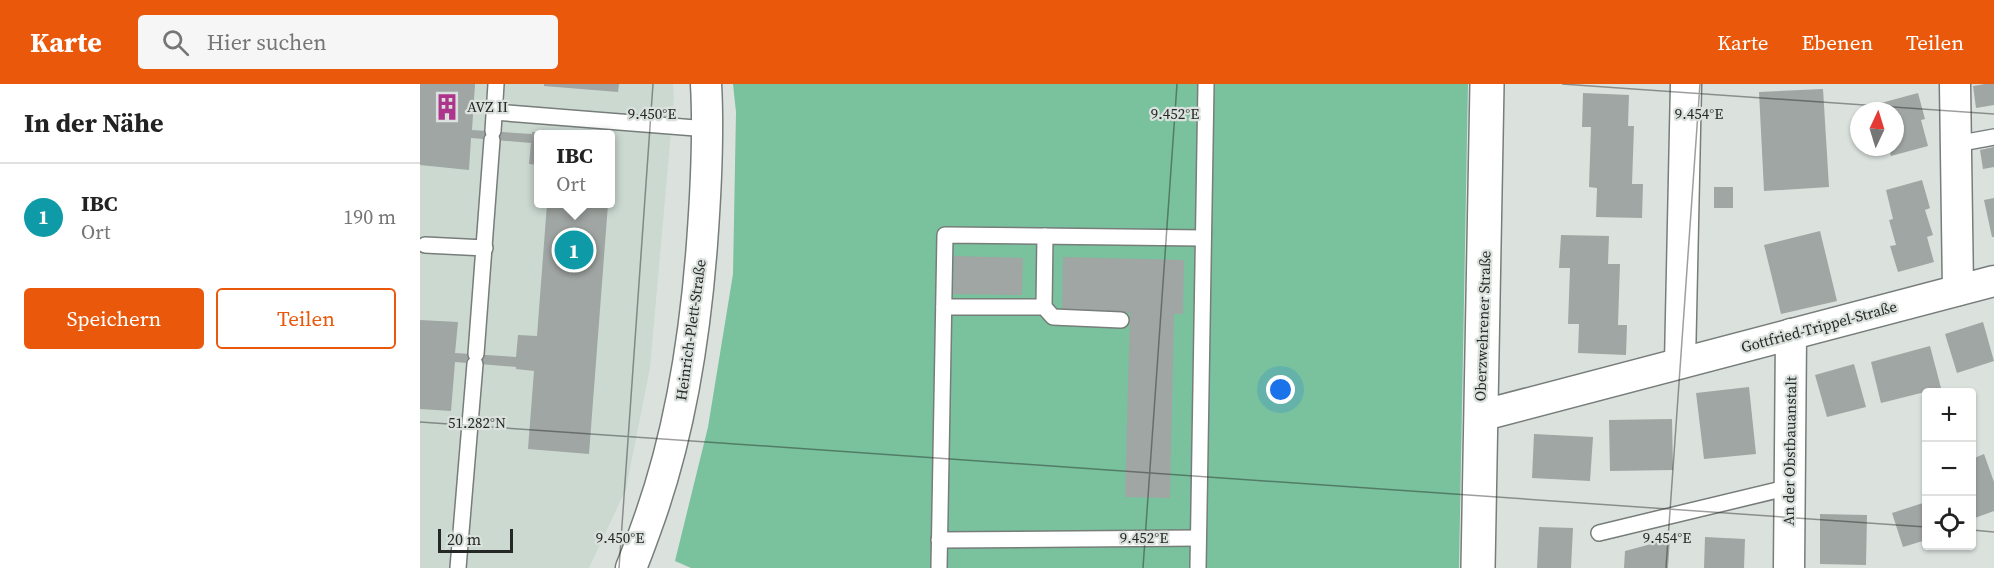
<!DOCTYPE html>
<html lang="de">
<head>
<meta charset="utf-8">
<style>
  :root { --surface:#fff; --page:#f6f6f6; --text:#222; --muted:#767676; --line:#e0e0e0; --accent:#ea580c }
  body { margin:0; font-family:"Source Serif 4",serif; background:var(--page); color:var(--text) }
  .controls { position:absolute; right:18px; bottom:18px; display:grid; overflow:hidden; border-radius:6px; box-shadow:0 2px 4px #0004 }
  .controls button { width:54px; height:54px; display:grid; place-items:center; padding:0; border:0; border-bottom:2px solid var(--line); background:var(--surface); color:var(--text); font:30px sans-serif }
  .compass { position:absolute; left:1430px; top:18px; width:54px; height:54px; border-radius:50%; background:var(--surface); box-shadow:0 2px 4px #0004; rotate:4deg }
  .scale { position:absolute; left:18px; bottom:15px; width:75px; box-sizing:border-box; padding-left:6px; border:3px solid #252826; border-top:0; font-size:16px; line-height:21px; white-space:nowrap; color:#252826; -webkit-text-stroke:4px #dbe2de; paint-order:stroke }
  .you { position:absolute; left:861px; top:306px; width:21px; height:21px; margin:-15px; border:4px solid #fff; border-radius:50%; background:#1a73e8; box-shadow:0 0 0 9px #1a73e833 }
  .badge { display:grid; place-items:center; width:39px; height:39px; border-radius:50%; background:var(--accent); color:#fff; font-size:20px; font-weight:700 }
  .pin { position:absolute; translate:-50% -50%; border:3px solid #fff; box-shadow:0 2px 6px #0006 }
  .popup { position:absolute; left:114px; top:46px; width:81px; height:78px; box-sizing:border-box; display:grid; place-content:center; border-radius:6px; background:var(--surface); filter:drop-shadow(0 2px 4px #0005); font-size:20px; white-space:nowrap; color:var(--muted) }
  .popup b { font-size:22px; color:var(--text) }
  .popup::after { content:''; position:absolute; left:50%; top:100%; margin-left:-12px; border:12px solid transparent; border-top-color:var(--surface) }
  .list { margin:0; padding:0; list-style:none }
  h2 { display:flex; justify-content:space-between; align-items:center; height:78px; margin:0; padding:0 24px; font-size:26px }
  h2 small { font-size:20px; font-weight:400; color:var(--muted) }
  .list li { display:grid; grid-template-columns:39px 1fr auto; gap:18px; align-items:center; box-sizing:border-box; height:108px; padding:0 24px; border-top:2px solid var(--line) }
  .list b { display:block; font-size:22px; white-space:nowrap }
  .list p { margin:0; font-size:20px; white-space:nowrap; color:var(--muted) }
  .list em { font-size:20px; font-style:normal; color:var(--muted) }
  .actions { display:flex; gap:12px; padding:18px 24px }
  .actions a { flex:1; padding:14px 0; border:2px solid var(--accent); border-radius:6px; text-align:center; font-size:21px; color:var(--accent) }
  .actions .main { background:var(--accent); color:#fff }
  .icon { flex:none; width:33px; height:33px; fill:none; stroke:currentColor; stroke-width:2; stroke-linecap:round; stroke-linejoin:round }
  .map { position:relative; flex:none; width:1574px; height:484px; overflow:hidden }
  header { display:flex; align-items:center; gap:36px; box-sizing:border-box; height:84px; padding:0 30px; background:var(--accent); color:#fff }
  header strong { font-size:28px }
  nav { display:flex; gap:33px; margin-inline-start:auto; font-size:21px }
  .search { width:420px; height:54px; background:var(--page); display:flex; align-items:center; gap:15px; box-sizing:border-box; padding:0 21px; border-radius:6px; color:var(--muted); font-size:22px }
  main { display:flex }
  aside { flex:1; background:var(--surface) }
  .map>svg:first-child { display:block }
</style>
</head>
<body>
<header>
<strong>Karte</strong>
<div class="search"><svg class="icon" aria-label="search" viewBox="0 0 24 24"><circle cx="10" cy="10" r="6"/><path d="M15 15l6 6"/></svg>Hier suchen</div>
<nav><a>Karte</a><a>Ebenen</a><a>Teilen</a></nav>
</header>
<main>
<aside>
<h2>In der Nähe<small></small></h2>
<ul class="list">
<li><span class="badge" style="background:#0f9aa8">1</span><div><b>IBC</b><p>Ort</p></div><em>190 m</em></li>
</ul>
<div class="actions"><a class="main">Speichern</a><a>Teilen</a></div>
</aside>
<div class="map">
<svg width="1574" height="484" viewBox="0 0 1574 484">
  <rect width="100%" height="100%" fill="#dbe2de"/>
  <path fill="#cbd9d1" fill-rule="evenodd" d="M 0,0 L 253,0 L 254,14 L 230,284 L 206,405 L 169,484 L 0,484 ZM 118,51 L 190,51 L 190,120 L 118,120 Z"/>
  <polygon fill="#79c29d" points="313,0 1048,0 1039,484 271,484 255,477 288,343 313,190 316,28"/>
  <g fill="#a0a6a3">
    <polygon points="0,0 55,0 52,46 112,50 112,48 125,49 125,51 118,51 118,81 109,80 111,59 51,54 49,86 0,81"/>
    <polygon points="124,0 199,0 198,8 124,2"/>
    <polygon points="1565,0 1574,0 1574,21 1556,24 1553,2"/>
    <polygon points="1403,5 1409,103 1344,107 1339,8"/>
    <polygon points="1163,9 1209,11 1208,42 1214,42 1212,100 1223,100 1222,134 1176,133 1177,104 1169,103 1171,43 1162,43"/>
    <polygon points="1498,9 1505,35 1501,36 1508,62 1471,72 1468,63 1475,63 1475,27 1463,27 1461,19"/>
    <polygon points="1574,63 1574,83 1563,85 1560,66"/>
    <polygon points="1502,96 1510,124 1505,126 1513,151 1507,153 1514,178 1478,188 1470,162 1476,161 1469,136 1473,135 1466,106"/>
    <rect x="1294" y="103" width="19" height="21"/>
    <polygon points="1574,114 1574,153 1572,153 1564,116"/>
    <polygon points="127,120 188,120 169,370 108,365 114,287 96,285 96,283 35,278 31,327 0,325 0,236 38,238 35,269 96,273 98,251 117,252"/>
    <polygon points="1400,147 1417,217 1361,230 1344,161"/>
    <polygon points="1141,151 1189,152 1188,180 1200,180 1198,241 1207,241 1206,271 1158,269 1159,240 1148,240 1150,184 1139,184"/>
    <polygon points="534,172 603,174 602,211 533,210"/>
    <polygon points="643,173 764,176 763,230 754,230 750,414 705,413 710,229 642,228"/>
    <polygon points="1563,238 1574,277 1537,289 1525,250"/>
    <polygon points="1510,262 1521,304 1461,319 1451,278"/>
    <polygon points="1434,280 1446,323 1407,333 1395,291"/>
    <polygon points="1329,303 1336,370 1284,375 1276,309"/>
    <polygon points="1252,335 1253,386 1190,387 1189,336"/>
    <polygon points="1114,350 1173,353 1170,397 1112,394"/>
    <polygon points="1564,370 1574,398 1574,427 1552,435 1552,375"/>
    <polygon points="1506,418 1506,456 1483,463 1472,429"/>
    <polygon points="1400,430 1447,431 1446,481 1400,480"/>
    <polygon points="1119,443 1153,444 1151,484 1117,484"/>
    <polygon points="1285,453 1325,455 1324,484 1284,484"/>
    <polygon points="1250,455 1248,484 1204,484 1205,467"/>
  </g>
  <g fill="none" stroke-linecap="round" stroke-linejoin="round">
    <defs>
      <g id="service">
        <polyline points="74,28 288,45"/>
        <polyline points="73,47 76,0"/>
        <polyline points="1536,60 1574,53"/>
        <polyline points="5,161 65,164"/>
        <polyline points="524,223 624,223 633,233 701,236"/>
        <polyline points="624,223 625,152"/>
        <polyline points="56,270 72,56"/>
        <polyline points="1179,449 1370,403"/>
        <polyline points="519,456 778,454"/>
        <polyline points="38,484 55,280"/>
        <polyline points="519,484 525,151 783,154"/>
        <polyline points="778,484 786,0"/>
      </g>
      <g id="minor">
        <polyline points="1535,0 1538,206"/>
        <polyline points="1260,279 1266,0"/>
        <polyline points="1060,332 1574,197"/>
        <path d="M 211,484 C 218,467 224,450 230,433 C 261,345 275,253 282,160 C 286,106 289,53 286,0"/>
        <polyline points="1369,484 1371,250"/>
      </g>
      <polyline id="secondary" points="1058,484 1067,0"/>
    </defs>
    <use href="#service" stroke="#777d7a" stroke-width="18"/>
    <use href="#minor" stroke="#777d7a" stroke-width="33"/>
    <use href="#secondary" stroke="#777d7a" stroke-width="36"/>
    <use href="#service" stroke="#fff" stroke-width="15"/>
    <use href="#minor" stroke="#fff" stroke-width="30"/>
    <use href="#secondary" stroke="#fff" stroke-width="33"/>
  </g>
  <path fill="none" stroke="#252826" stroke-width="1.5" stroke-opacity="0.45" d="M 1142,0 L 1574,30M 0,338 L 1506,443M 1552,446 L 1574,448M 199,484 L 233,0M 723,484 L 757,0M 1246,484 L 1280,0"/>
  <defs>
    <symbol id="building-bare" viewBox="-9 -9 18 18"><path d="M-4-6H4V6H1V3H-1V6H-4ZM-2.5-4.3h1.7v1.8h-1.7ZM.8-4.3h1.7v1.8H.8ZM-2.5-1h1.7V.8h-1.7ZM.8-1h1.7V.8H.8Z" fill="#ad368c" stroke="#dbe2de" stroke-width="2.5" paint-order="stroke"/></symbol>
  </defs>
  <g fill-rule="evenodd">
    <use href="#building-bare" x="8" y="4" width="38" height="38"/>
  </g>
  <g text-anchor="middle" stroke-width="4.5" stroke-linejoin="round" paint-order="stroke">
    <g font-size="15" fill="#252826" stroke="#dbe2de" text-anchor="start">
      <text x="47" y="28">AVZ II</text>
    </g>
    <g font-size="15" fill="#252826" stroke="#dbe2de">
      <text transform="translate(1063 242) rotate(-88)" y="5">Oberzwehrener Straße</text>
      <text transform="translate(1399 243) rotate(-15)" y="5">Gottfried-Trippel-Straße</text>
      <text transform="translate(271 246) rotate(-82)" y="5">Heinrich-Plett-Straße</text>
      <text transform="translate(1370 367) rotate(-89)" y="5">An der Obstbauanstalt</text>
    </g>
  </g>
  <g font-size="15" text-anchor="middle" fill="#252826" stroke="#dbe2de" stroke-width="4.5" stroke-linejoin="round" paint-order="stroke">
    <text x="232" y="35">9.450°E</text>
    <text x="755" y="35">9.452°E</text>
    <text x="1279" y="35">9.454°E</text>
    <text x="57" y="344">51.282°N</text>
    <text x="200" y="459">9.450°E</text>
    <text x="724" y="459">9.452°E</text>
    <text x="1247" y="459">9.454°E</text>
  </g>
</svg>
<div class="controls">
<button>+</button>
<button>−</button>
<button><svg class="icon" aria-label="locate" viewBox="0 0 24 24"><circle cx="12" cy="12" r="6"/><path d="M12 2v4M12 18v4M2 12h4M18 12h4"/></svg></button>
</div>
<svg class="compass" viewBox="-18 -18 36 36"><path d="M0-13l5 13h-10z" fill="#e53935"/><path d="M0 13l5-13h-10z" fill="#767676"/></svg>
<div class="scale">20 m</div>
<div class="you"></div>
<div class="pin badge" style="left:154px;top:166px;background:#0f9aa8">1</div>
<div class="popup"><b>IBC</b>Ort</div>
</div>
</main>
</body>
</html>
